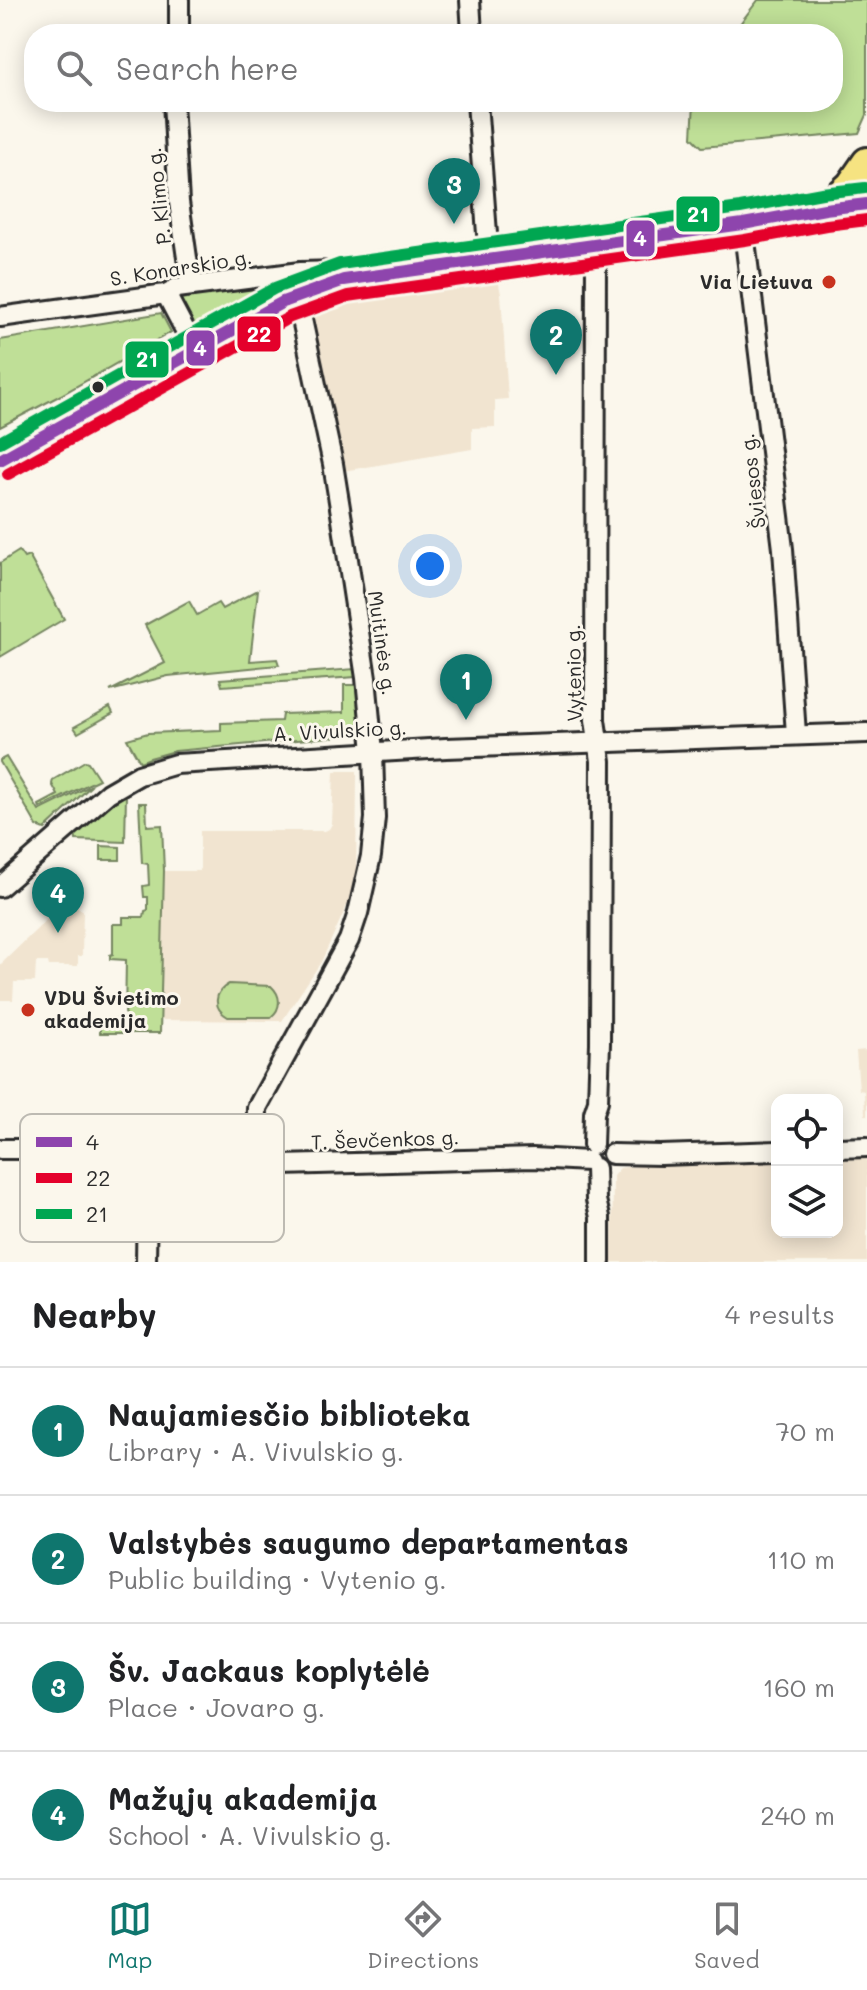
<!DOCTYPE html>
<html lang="en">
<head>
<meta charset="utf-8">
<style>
  :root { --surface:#fff; --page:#f2f2f2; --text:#202124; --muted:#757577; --line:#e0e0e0; --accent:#0f766e }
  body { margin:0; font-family:Mali,sans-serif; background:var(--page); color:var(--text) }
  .controls { position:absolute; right:24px; bottom:24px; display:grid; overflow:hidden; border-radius:16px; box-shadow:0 4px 20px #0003 }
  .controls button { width:72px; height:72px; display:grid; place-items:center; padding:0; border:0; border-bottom:2px solid var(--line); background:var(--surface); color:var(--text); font:40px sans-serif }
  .you { position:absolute; left:430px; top:566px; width:28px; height:28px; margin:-20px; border:6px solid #fff; border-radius:50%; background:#1a73e8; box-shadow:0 0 0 12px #1a73e833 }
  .badge { display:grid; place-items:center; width:52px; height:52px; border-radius:50%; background:var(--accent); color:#fff; font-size:26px; font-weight:700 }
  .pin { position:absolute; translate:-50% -66px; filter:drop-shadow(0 2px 4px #0008) }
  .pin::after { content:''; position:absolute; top:42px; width:28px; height:24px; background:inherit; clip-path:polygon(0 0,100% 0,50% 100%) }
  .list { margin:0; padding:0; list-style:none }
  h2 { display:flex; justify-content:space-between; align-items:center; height:104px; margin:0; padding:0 32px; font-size:34px }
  h2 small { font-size:26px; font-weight:400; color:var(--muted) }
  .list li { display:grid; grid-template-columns:52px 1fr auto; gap:24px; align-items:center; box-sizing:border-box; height:128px; padding:0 32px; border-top:2px solid var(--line) }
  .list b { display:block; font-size:30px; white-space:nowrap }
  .list p { margin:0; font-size:26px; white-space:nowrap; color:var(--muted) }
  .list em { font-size:26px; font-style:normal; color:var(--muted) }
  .icon { flex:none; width:44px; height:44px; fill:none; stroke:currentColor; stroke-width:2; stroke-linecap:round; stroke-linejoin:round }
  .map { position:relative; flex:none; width:867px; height:1262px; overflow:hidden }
  .search { position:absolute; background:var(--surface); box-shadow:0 4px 20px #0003; left:24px; right:24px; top:24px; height:88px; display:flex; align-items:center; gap:20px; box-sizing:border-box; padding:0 28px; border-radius:32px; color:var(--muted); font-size:30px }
  .sheet { height:616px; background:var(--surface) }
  nav { display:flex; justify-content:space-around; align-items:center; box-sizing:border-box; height:112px; border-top:2px solid var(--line); background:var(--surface); font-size:22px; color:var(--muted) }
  nav a { display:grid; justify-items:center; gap:4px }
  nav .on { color:var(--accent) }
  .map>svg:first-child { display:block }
</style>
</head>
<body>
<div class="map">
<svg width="867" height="1262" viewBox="0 0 867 1262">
  <rect width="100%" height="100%" fill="#fbf7ec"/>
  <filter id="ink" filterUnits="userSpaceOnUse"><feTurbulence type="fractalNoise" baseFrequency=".0125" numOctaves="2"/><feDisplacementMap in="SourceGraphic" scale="16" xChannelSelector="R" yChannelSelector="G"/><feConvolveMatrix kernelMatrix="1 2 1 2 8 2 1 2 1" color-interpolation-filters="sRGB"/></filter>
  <g filter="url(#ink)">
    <g fill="#f1e4d0">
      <polygon points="497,274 501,294 508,399 495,400 495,427 472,428 472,449 337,472 309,312 313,309 333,304 475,285 480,277"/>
      <polygon points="334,771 357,771 356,880 349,901 321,962 282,1021 160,1020 164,871 200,871 200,831 325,831 329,829 332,824"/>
      <polygon points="70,897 78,899 78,909 83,910 82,956 78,956 78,966 49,966 48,962 36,962 35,982 14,982 13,1000 0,1000 0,965"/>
      <polygon points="867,1050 867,1115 865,1115 864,1091 859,1090 856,1051"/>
      <polygon points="867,1157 867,1262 612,1262 613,1176 620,1168 645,1165 777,1161 777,1232 837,1232 837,1159"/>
    </g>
    <g fill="#bfdf97" stroke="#758561" stroke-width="2">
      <path d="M 758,0 L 867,0 L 867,115 L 859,133 L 702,147 L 692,137 L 694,102 L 833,102 L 833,34 L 734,34 C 738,24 751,10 758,0 Z"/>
      <polygon points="289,278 193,330 179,300 180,296"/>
      <polygon points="161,313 171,332 61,395 0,427 0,340"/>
      <polygon points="19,551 24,558 29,556 64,619 0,657 0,563"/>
      <polygon points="258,590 250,661 277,659 279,665 168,676 110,691 165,663 145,625 189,601 197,615 218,603 222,609"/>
      <polygon points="355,669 356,677 222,686 220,679"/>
      <polygon points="344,685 356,685 362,734 175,751 150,758 140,762 127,739 148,733 221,730 221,723 281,721 282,714 344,712"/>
      <polygon points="110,707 113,713 78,733 74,727"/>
      <polygon points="6,757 39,811 92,785 45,829 37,826 0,762 0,760"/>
      <polygon points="85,761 88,762 99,779 40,808 39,805 58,795 52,784 53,780"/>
      <polygon points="126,794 125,842 76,840 75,831"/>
      <polygon points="139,803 146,803 147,826 162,825 164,871 160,1033 100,1033 100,1020 125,1019 126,960 110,959 110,955 113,954 113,924 123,924 123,917 144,917 145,911 148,910 148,897 144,897 143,886 149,885 148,864 142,863"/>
      <polygon points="101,846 120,847 120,860 101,860"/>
      <path d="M 229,984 L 271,986 C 281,995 282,1008 271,1017 L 228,1017 C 212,1008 214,992 229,984 Z"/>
    </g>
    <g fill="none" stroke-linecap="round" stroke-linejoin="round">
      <defs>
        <g id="minor">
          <polyline points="179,0 179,34"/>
          <polyline points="470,0 472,34"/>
          <polyline points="173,102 179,202 191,286"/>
          <polyline points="477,102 489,260"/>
          <polyline points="743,224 783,549 796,734"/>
          <polyline points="166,294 196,351"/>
          <polyline points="0,317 166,294 177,288 300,272 338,271 351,273"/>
          <polyline points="0,887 108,793 139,775 176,764 446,748 867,733"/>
          <polyline points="593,1145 594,1113 598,1101 600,1043 601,761 595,720 596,245"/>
          <polyline points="837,1148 867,1147"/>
          <polyline points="0,1149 74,1149 150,1166 169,1168 533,1158 588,1161"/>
          <polyline points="612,1154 661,1155 777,1151"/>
          <polyline points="256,1166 257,1108 349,940 358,913 371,856 375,818 373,752 366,678 342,520 333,464 297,296"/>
          <polyline points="595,1168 596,1200 600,1217 600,1262"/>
          <polyline points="146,1262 147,1196 150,1166"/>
        </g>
        <g id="primary">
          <polyline points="825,209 851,185 867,162"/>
          <polyline points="0,460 283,302 344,280 743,224 825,209 867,204"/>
        </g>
      </defs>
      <use href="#minor" stroke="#2b2b2b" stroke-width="24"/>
      <use href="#primary" stroke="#2b2b2b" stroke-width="34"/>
      <use href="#minor" stroke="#fbf7ec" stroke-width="18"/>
      <use href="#primary" stroke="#f6e381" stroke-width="28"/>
      <defs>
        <polyline id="bus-1" points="0,460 283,302 344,280 743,224 825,209 867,204"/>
        <polyline id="bus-2" points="8,474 290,317 348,296 745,240 827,225 867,220"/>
        <polyline id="bus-3" points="0,442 275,288 340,264 740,208 822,193 865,188"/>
      </defs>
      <use href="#bus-1" stroke="#fbf7ec" stroke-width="18"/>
      <use href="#bus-2" stroke="#fbf7ec" stroke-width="18"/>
      <use href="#bus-3" stroke="#fbf7ec" stroke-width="18"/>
      <use href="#bus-1" stroke="#8e44ad" stroke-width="12"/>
      <use href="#bus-2" stroke="#e4002b" stroke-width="12"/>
      <use href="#bus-3" stroke="#00a651" stroke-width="12"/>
    </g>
  </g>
  <g fill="#c8321e" stroke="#fbf7ec" stroke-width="3">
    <circle cx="829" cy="282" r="8"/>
    <circle cx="28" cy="1010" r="8"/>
  </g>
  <circle fill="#2b2b2b" stroke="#fbf7ec" stroke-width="3" cx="98" cy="387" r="7"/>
  <g text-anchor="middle" stroke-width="6" stroke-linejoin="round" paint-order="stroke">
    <g font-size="20" fill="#2b2b2b" stroke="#fbf7ec">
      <text transform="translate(159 196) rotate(-96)" y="7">P. Klimo g.</text>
      <text transform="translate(181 268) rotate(-9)" y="7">S. Konarskio g.</text>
      <text transform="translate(753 481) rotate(-97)" y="7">Šviesos g.</text>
      <text transform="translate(382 643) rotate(82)" y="7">Muitinės g.</text>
      <text transform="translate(574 673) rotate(-91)" y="7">Vytenio g.</text>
      <text transform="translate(340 731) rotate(-3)" y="7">A. Vivulskio g.</text>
      <text transform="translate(385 1140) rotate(-2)" y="7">T. Ševčenkos g.</text>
    </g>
    <g font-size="20" font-weight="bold" fill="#2b2b2b" stroke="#fbf7ec" text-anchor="end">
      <text x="813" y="289">Via Lietuva</text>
      <text x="44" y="1005" text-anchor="start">VDU Švietimo<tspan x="44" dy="23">akademija</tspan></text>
    </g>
  </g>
  <rect x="20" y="1114" width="264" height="128" rx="12" fill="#fbf7ec" stroke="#bdbab2" stroke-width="2"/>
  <rect x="36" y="1137" width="36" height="10" fill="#8e44ad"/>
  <rect x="36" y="1173" width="36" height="10" fill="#e4002b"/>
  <rect x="36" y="1209" width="36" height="10" fill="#00a651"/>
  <g font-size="22" fill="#2b2b2b">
    <text x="86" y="1150">4</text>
    <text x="86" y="1186">22</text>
    <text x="86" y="1222">21</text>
  </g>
  <g stroke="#fbf7ec" stroke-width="3">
    <rect x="675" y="195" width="46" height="38" rx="8" fill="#00a651"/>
    <rect x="625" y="219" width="31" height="39" rx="8" fill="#8e44ad"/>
    <rect x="236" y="315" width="46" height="38" rx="8" fill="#e4002b"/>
    <rect x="185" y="329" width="31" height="38" rx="8" fill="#8e44ad"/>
    <rect x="124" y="340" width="46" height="39" rx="8" fill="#00a651"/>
  </g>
  <g font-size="22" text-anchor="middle" font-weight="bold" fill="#fff">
    <text x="698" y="222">21</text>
    <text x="640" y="246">4</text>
    <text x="259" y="342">22</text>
    <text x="200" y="356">4</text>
    <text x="147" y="367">21</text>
  </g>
</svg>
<div class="controls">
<button><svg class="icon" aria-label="locate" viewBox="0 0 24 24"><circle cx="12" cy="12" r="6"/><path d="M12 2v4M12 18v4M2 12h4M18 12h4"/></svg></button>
<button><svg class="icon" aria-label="layers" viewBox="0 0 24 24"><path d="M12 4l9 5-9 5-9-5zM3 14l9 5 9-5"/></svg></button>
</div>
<div class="you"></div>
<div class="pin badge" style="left:466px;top:720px">1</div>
<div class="pin badge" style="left:556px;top:375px">2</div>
<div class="pin badge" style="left:454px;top:224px">3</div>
<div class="pin badge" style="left:58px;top:933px">4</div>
<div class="search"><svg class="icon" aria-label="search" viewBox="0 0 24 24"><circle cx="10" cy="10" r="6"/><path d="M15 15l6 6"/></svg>Search here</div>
</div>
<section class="sheet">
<h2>Nearby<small>4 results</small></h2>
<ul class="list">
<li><span class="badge">1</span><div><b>Naujamiesčio biblioteka</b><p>Library · A. Vivulskio g.</p></div><em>70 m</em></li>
<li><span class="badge">2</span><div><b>Valstybės saugumo departamentas</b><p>Public building · Vytenio g.</p></div><em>110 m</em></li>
<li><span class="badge">3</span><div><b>Šv. Jackaus koplytėlė</b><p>Place · Jovaro g.</p></div><em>160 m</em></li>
<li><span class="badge">4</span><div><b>Mažųjų akademija</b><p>School · A. Vivulskio g.</p></div><em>240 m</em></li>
</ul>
</section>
<nav>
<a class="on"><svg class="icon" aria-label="map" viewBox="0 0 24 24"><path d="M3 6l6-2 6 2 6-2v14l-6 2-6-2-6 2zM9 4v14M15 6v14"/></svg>Map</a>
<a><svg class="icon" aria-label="directions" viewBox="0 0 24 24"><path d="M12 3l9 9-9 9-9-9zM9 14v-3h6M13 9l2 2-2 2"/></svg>Directions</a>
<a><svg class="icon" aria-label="saved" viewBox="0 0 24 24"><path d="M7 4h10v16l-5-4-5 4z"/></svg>Saved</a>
</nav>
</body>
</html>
